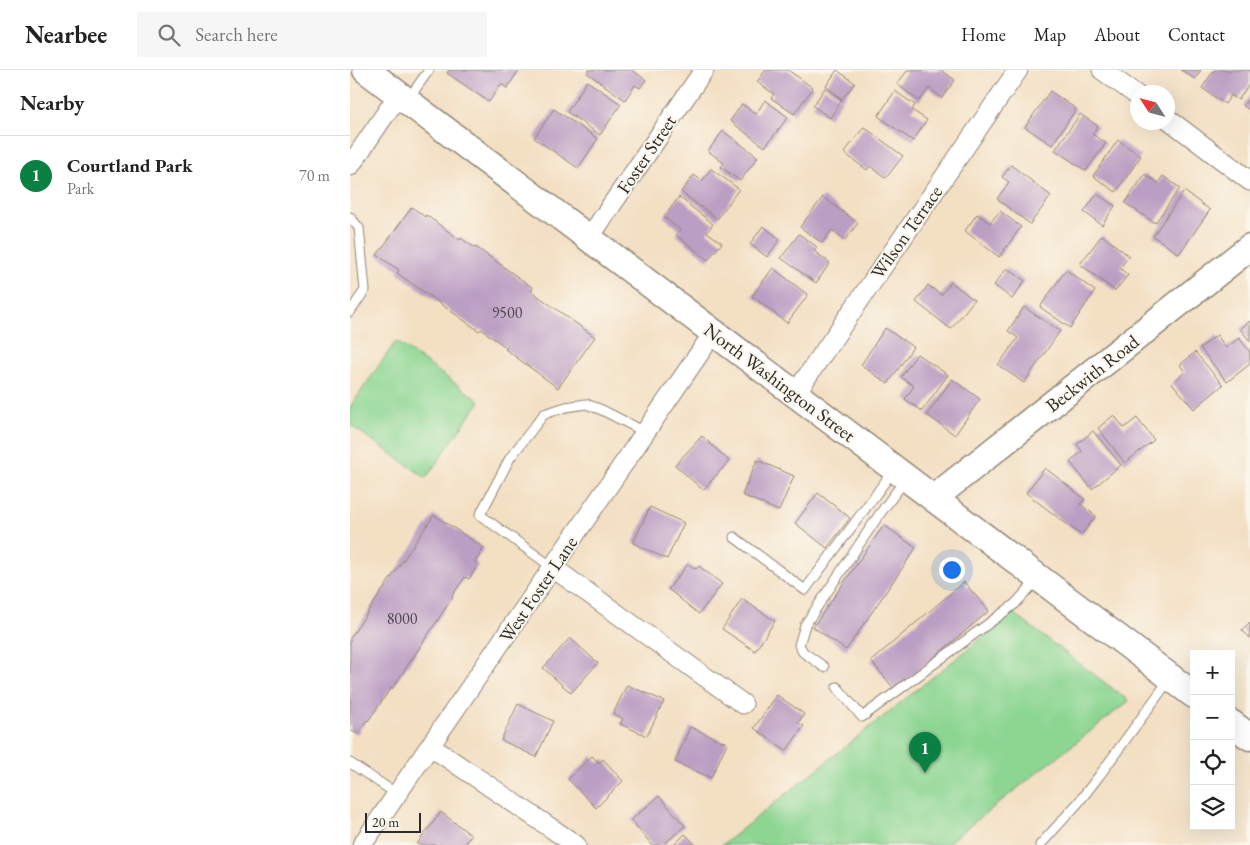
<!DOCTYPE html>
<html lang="en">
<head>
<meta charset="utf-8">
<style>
	body { margin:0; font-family:"EB Garamond",serif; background:#f6f6f6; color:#222 }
	.controls { position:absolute; right:15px; bottom:15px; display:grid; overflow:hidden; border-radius:0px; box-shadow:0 5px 20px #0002 }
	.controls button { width:45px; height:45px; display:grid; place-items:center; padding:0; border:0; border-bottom:1px solid #e0e0e0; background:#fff; color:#222; font:25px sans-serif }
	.compass { position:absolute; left:780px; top:15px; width:45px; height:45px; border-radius:50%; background:#fff; box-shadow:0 5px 20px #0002; rotate:306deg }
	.scale { position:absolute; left:15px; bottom:12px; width:56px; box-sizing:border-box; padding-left:5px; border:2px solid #2b2b2b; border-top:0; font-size:14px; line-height:18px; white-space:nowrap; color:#2b2b2b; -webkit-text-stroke:4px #fbf7ec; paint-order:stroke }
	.you { position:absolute; left:601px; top:499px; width:18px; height:18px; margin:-12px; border:4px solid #fff; border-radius:50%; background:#1a73e8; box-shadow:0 0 0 8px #1a73e833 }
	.badge { display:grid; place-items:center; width:32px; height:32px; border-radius:50%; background:#0b8043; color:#fff; font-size:16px; font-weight:700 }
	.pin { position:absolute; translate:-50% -41px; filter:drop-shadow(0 1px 2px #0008) }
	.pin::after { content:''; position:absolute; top:26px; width:18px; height:15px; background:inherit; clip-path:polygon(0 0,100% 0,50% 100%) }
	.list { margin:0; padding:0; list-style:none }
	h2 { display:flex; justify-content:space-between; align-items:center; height:65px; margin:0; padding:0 20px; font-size:21px }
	h2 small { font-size:16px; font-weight:400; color:#767676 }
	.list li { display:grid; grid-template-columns:32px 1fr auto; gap:15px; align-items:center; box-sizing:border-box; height:80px; padding:0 20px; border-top:1px solid #e0e0e0 }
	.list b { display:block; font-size:19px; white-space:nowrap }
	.list p { margin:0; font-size:16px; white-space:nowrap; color:#767676 }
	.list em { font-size:16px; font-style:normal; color:#767676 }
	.icon { flex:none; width:28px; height:28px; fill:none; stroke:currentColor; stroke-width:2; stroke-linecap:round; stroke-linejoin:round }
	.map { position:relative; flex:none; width:900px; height:775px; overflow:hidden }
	header { display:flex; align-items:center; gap:30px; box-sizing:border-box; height:70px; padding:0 25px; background:#fff; border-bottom:1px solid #e0e0e0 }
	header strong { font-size:24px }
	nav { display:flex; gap:28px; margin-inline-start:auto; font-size:18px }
	.search { width:350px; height:45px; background:#f6f6f6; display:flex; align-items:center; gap:12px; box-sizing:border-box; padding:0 18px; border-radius:0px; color:#767676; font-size:19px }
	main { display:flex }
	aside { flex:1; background:#fff }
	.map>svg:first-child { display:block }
</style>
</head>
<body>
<header>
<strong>Nearbee</strong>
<div class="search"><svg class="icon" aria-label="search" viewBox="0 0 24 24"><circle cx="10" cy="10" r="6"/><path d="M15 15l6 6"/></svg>Search here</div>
<nav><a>Home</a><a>Map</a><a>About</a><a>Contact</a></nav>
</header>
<main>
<aside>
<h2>Nearby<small></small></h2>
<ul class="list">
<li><span class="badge">1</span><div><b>Courtland Park</b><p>Park</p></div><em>70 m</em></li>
</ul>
</aside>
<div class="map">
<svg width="900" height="775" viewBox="0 0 900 775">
	<rect width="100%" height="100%" fill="#fbf7ec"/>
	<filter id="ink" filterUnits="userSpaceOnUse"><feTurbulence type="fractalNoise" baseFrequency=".02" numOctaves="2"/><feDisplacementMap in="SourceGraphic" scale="10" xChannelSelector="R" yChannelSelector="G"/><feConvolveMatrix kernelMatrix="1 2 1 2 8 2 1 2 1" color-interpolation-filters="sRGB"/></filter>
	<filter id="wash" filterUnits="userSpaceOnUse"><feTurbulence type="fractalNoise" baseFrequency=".0096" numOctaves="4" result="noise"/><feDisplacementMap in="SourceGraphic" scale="20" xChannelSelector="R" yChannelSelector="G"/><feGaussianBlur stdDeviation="1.12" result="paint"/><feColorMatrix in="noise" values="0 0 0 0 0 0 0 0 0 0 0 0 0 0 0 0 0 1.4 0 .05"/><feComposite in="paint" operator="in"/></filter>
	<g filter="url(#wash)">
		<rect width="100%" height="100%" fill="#f3dfc2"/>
		<path fill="#8cd692" stroke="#5c805e" d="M46 271 130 331 76 408 0 355V337Z
			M663 543 779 631 595 775H372Z"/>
		<g id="blocks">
			<path fill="#bb9ec3" d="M99 0H169L157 18 151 14 139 32 97 3Z
				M239 0H282L296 10 290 18 285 15 275 30 237 3Z
				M416 0H438L463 18 444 44 421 28 424 24 407 12Z
				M487 0 505 13 492 29 476 16Z
				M558 0H591L605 10 592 28 579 18 569 31 547 14Z
				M831 0H851L845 9Z
				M864 0H900V13L888 30 881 25 875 34 852 18Z
				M237 11 271 34 250 65 217 42Z
				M475 18 492 30 480 48 463 36Z
				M545 21 565 35 562 40 577 50 563 71 528 46Z
				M700 21 726 39 702 75 675 57Z
				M900 26V40L893 36Z
				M415 30 438 47 415 77 380 51 392 34 406 44Z
				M204 39 248 69 228 98 184 68Z
				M730 44 748 56 742 64 756 73 736 101 705 80Z
				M514 57 553 86 536 108 520 96 517 100 494 83Z
				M373 61 408 87 390 111 371 97 374 93 358 81Z
				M768 70 791 86 766 122 743 106Z
				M661 95 701 126 680 154 647 129 659 112 652 107Z
				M361 99 389 119 367 149 331 122 344 105 352 111Z
				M795 104 808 113 813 106 830 118 805 153 775 133Z
				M834 121 860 140 829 184 803 166Z
				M747 124 765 136 752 155 734 142Z
				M329 127 363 154 357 162 372 173 358 190 326 165 330 160 314 147Z
				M473 127 508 153 495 170 482 160 472 173 450 157Z
				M62 137 75 147 76 145 110 170 111 168 125 178 126 177 183 218 181 221 245 267 208 318 155 279 157 278 131 259 129 261 47 203 49 200 27 185Z
				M650 141 671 157 649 187 615 161 627 144 640 153Z
				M413 156 430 169 417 187 400 174Z
				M449 164 467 177 464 181 480 193 466 213 431 188Z
				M752 165 779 186 770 198 778 205 765 221 730 194Z
				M423 198 458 225 437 253 402 226Z
				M657 198 675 211 662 229 644 215Z
				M716 200 745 221 720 258 690 237Z
				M601 212 624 230 601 259 566 232 578 215 591 225Z
				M674 237 710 261 674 313 648 295 668 268 658 261Z
				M900 251V271L890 259Z
				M535 258 563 277 538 314 511 295Z
				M867 265 876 278 889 268 900 282V294L877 312 850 278Z
				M845 282 873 315 844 339 822 313 835 302 830 295Z
				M567 284 598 305 572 341 555 329 564 316 551 307Z
				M602 309 630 329 605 365 577 345Z
				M764 345 774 358 787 348 804 370 775 393 748 358Z
				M743 361 771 395 742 419 720 392 732 381 727 374Z
				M352 366 379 391 353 420 325 395Z
				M407 390 444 406 429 441 392 425Z
				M695 398 735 429 730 434 746 446 731 465 676 423Z
				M468 423 500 448 477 478 445 453Z
				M300 437 334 453 317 489 283 473Z
				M84 445 134 478 125 492 128 495 119 509 115 507 102 526 103 527 42 619 41 618 18 651 17 650 7 664 0 660V568Z
				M534 455 566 478 496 580 463 557Z
				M338 494 346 499 349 496 372 514 349 544 318 519Z
				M614 512 639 541 545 620 521 591Z
				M392 529 425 551 405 581 372 559Z
				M900 552V568L892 560Z
				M220 568 248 593 221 623 193 598Z
				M277 615 314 631 297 666 270 654 273 649 263 644Z
				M427 625 454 644 448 653 454 656 436 681 404 658Z
				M168 634 203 651 186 687 151 670Z
				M340 657 377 673 361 708 325 692Z
				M242 686 249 693 253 689 273 711 246 738 218 709Z
				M309 726 335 756 313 775H302L281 750Z
				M91 742 121 765 114 775H69L67 774Z
				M335 764 346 775H324Z"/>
		</g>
	</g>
	<g filter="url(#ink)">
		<use href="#blocks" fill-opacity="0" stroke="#8f8576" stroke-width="1"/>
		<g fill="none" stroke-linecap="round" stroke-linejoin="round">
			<g stroke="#8f8576" stroke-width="11">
				<path id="lane" d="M59 28 79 0
					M0 147 9 158 15 220 0 242
					M384 467 455 520 543 401
					M202 497 130 445 160 388 194 344 216 337 236 334 252 340 295 362
					M474 597 453 582 449 575 455 555 529 445 555 410
					M487 617 512 647 665 534 687 510
					M0 693 47 724
					M690 775 728 733 749 706 819 610"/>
			</g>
			<g stroke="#8f8576" stroke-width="21">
				<path id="street" d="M752 0 788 26
					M818 49 900 111
					M0 96 49 24
					M239 168 354 0
					M445 324 668 0
					M202 497 393 634
					M80 676 226 775
					M12 775 364 262"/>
			</g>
			<g stroke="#8f8576" stroke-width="29">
				<path id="secondary" d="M16 0 844 625
					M584 428 900 177
					M881 653 900 667"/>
			</g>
			<use href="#lane" stroke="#fff" stroke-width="9"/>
			<use href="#street" stroke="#fff" stroke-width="19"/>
			<use href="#secondary" stroke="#fff" stroke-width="26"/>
		</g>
	</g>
	<g text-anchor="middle" stroke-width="4" stroke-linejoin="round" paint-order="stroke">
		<g font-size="16" fill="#4f4851">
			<text x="157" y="248">9500</text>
			<text x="52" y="554">8000</text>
		</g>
		<g font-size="19" fill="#2b2b2b" stroke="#fbf7ec">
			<text transform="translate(296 84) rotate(-56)" y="7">Foster Street</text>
			<text transform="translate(556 162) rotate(-55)" y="7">Wilson Terrace</text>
			<text transform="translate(742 303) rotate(-38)" y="7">Beckwith Road</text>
			<text transform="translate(430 312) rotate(37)" y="7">North Washington Street</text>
			<text transform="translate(188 519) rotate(-56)" y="7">West Foster Lane</text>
		</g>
	</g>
</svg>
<div class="controls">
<button>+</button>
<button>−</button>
<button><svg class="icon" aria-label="locate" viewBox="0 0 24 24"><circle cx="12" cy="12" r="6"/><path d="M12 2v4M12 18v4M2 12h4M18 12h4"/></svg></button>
<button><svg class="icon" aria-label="layers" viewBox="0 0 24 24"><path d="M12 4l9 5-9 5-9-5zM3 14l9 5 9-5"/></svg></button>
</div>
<svg class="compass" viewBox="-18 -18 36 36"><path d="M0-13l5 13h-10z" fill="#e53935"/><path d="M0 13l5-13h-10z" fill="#767676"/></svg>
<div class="scale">20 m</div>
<div class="you"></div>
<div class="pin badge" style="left:575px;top:703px">1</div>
</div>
</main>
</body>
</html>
